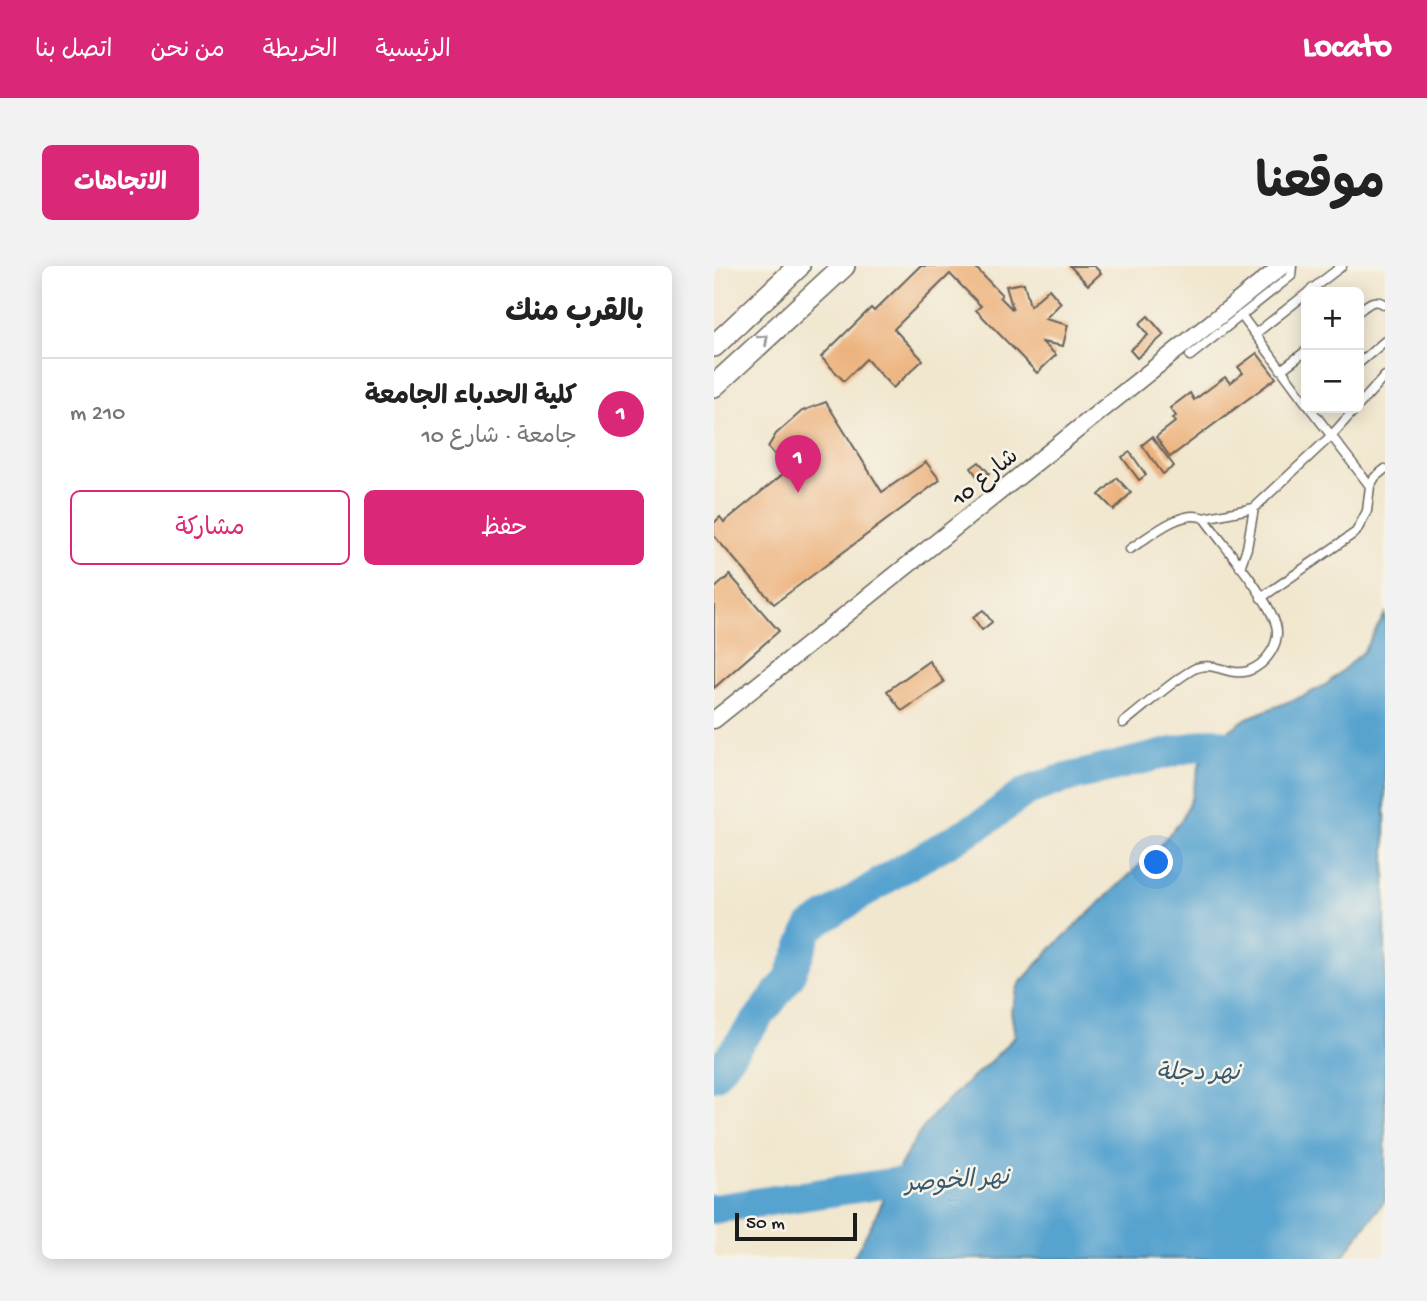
<!DOCTYPE html>
<html lang="ar">
<head>
<meta charset="utf-8">
<style>
	body { margin:0; font-family:"Gochi Hand","Playpen Sans Arabic",sans-serif; background:#f2f2f2; color:#222; direction:rtl }
	.controls { position:absolute; right:21px; top:21px; display:grid; overflow:hidden; border-radius:10px; box-shadow:0 4px 18px #0003 }
	.controls button { width:63px; height:63px; display:grid; place-items:center; padding:0; border:0; border-bottom:2px solid #e0e0e0; background:#fff; color:#222; font:35px sans-serif }
	.scale { position:absolute; left:21px; bottom:18px; width:122px; box-sizing:border-box; padding-left:7px; border:4px solid #1c1c1c; border-top:0; font-size:19px; line-height:24px; white-space:nowrap; color:#1c1c1c; -webkit-text-stroke:5px #f7f3e8; paint-order:stroke }
	.you { position:absolute; left:443px; top:597px; width:24px; height:24px; margin:-18px; border:5px solid #fff; border-radius:50%; background:#1a73e8; box-shadow:0 0 0 10px #1a73e833 }
	.badge { display:grid; place-items:center; width:46px; height:46px; border-radius:50%; background:#db2777; color:#fff; font-size:23px; font-weight:700 }
	.pin { position:absolute; translate:-50% -58px; filter:drop-shadow(0 2px 4px #0008) }
	.pin::after { content:''; position:absolute; top:37px; width:24px; height:21px; background:inherit; clip-path:polygon(0 0,100% 0,50% 100%) }
	.list { margin:0; padding:0; list-style:none }
	h2 { display:flex; justify-content:space-between; align-items:center; height:91px; margin:0; padding:0 28px; font-size:30px }
	h2 small { font-size:23px; font-weight:400; color:#767676 }
	.list li { display:grid; grid-template-columns:46px 1fr auto; gap:21px; align-items:center; box-sizing:border-box; height:112px; padding:0 28px; border-top:2px solid #e0e0e0 }
	.list b { display:block; font-size:26px; white-space:nowrap }
	.list p { margin:0; font-size:23px; white-space:nowrap; color:#767676 }
	.list em { font-size:23px; font-style:normal; color:#767676 }
	.actions { display:flex; gap:14px; padding:21px 28px }
	.actions a { flex:1; padding:16px 0; border:2px solid #db2777; border-radius:10px; text-align:center; font-size:24px; color:#db2777 }
	.actions .main { background:#db2777; color:#fff }
	.map { position:relative; flex:none; width:671px; height:993px; overflow:hidden; direction:ltr; border-radius:10px }
	header { display:flex; align-items:center; gap:42px; box-sizing:border-box; height:98px; padding:0 35px; background:#db2777; color:#fff }
	header strong { font-size:33px }
	nav { display:flex; gap:38px; margin-inline-start:auto; font-size:24px }
	.intro { display:flex; align-items:center; justify-content:space-between; box-sizing:border-box; height:168px; padding:0 42px }
	h1 { margin:0; font-size:49px }
	.button { padding:18px 32px; border-radius:10px; background:#db2777; color:#fff; font-size:24px; font-weight:700 }
	main { display:flex; gap:42px; padding:0 42px }
	aside { flex:1; background:#fff; border-radius:10px; box-shadow:0 4px 18px #0003 }
	.map>svg:first-child { display:block }
</style>
</head>
<body>
<header>
<strong>Locato</strong>
<nav><a>الرئيسية</a><a>الخريطة</a><a>من نحن</a><a>اتصل بنا</a></nav>
</header>
<div class="intro"><h1>موقعنا</h1><a class="button">الاتجاهات</a></div>
<main>
<div class="map">
<svg width="671" height="993" viewBox="0 0 671 993">
	<rect width="100%" height="100%" fill="#f7f3e8"/>
	<filter id="ink" filterUnits="userSpaceOnUse"><feTurbulence type="fractalNoise" baseFrequency=".0143" numOctaves="2"/><feDisplacementMap in="SourceGraphic" scale="14" xChannelSelector="R" yChannelSelector="G"/><feConvolveMatrix kernelMatrix="1 2 1 2 8 2 1 2 1" color-interpolation-filters="sRGB"/></filter>
	<filter id="wash" filterUnits="userSpaceOnUse"><feTurbulence type="fractalNoise" baseFrequency=".00686" numOctaves="4" result="noise"/><feDisplacementMap in="SourceGraphic" scale="28" xChannelSelector="R" yChannelSelector="G"/><feGaussianBlur stdDeviation="1.57" result="paint"/><feColorMatrix in="noise" values="0 0 0 0 0 0 0 0 0 0 0 0 0 0 0 0 0 1.4 0 .05"/><feComposite in="paint" operator="in"/></filter>
	<g filter="url(#wash)">
		<rect width="100%" height="100%" fill="#f1e7cf"/>
		<path fill="#56a3cf" stroke="#396076" stroke-width="2" d="M671 348V934L627 993H138C166 950 181 898 213 857 239 824 274 802 301 770L297 745 305 718 338 682 443 583 468 553 477 533 486 497 499 476 533 452 592 429 613 418 649 386Z"/>
		<g fill="none" stroke-linecap="round" stroke-linejoin="round">
			<path stroke="#56a3cf" stroke-width="30" d="M0 810 75 712 96 661 183 606 272 555 311 526 341 515 499 476 538 486
				M0 943 177 917 218 916"/>
		</g>
		<g id="blocks">
			<path fill="#edb37e" d="M206 0H260L288 29 286 31 299 44 292 20 310 17 316 40 335 23 347 37 331 53 354 59 349 80 328 76 342 89 323 107 262 44 267 40 236 8 180 63 209 94 179 122 152 93 130 115 107 91 157 42 160 45Z
				M356 0H380L387 7 374 19Z
				M434 50 450 69 423 92 416 84 434 69 425 58Z
				M543 87 562 112 456 191 442 171 461 156 458 152 462 150 456 142 476 127 480 134 511 111 516 117 529 107 524 101Z
				M112 136 168 226 212 196 226 214 60 338 0 270V257L6 251 10 256 74 204 54 181 62 168 88 145Z
				M438 171 460 200 449 208 428 179Z
				M416 186 432 209 425 214 408 191Z
				M265 196 275 207 266 214 257 202Z
				M403 212 417 227 400 244 385 229Z
				M16 309 65 365 0 422V323Z
				M269 344 278 356 268 364 259 351Z
				M215 395 230 416 188 445 173 425Z"/>
		</g>
	</g>
	<g filter="url(#ink)">
		<use href="#blocks" fill-opacity="0" stroke="#67635b" stroke-width="2"/>
		<g fill="none" stroke-linecap="round" stroke-linejoin="round">
			<g stroke="#67635b" stroke-width="11">
				<path id="service" d="M594 26 628 0
					M645 45C654 38 661 31 671 39
					M527 49 592 137
					M541 68 592 28
					M476 90 577 10 578 0
					M645 97 671 75
					M567 104 592 85
					M645 139 671 110
					M596 142 656 220
					M490 252 540 242 617 170 642 142
					M526 301 533 282 540 242
					M547 332 642 266 653 245 656 220 661 211 671 203
					M409 457C428 443 462 411 482 402 500 395 517 411 534 405 552 399 567 377 562 359 553 329 509 279 490 252 468 242 435 271 416 283"/>
			</g>
			<g stroke="#67635b" stroke-width="19">
				<path id="minor" d="M0 454 568 0"/>
			</g>
			<g stroke="#67635b" stroke-width="24">
				<path id="tertiary" d="M0 80 85 0
					M0 120 130 0"/>
			</g>
			<use href="#service" stroke="#fff" stroke-width="8"/>
			<use href="#minor" stroke="#fff" stroke-width="16"/>
			<use href="#tertiary" stroke="#fff" stroke-width="21"/>
		</g>
		<defs><path id="oneway-chevron" d="M-2-3.5L2.5 0L-2 3.5" fill="none" stroke-width="1.6" stroke-linecap="round" stroke-linejoin="round" transform="scale(1.75)"/></defs>
		<use stroke="#999" href="#oneway-chevron" transform="translate(50 73) rotate(-43)"/>
	</g>
	<g text-anchor="middle" stroke-width="5" stroke-linejoin="round" paint-order="stroke">
		<g font-size="23" fill="#1c1c1c" stroke="#f7f3e8">
			<text transform="translate(270 210) rotate(-39)" y="8">شارع 10</text>
		</g>
		<g font-size="24" font-style="italic" fill="#36596d" stroke="#f7f3e8">
			<text x="484" y="813">نهر دجلة</text>
			<text transform="translate(243 913) rotate(-4)" y="8">نهر الخوصر</text>
		</g>
	</g>
</svg>
<div class="controls">
<button>+</button>
<button>−</button>
</div>
<div class="scale">50 m</div>
<div class="you"></div>
<div class="pin badge" style="left:84px;top:227px">1</div>
</div>
<aside>
<h2>بالقرب منك<small></small></h2>
<ul class="list">
<li><span class="badge">1</span><div><b>كلية الحدباء الجامعة</b><p>جامعة · شارع 10</p></div><em>210 m</em></li>
</ul>
<div class="actions"><a class="main">حفظ</a><a>مشاركة</a></div>
</aside>
</main>
</body>
</html>
